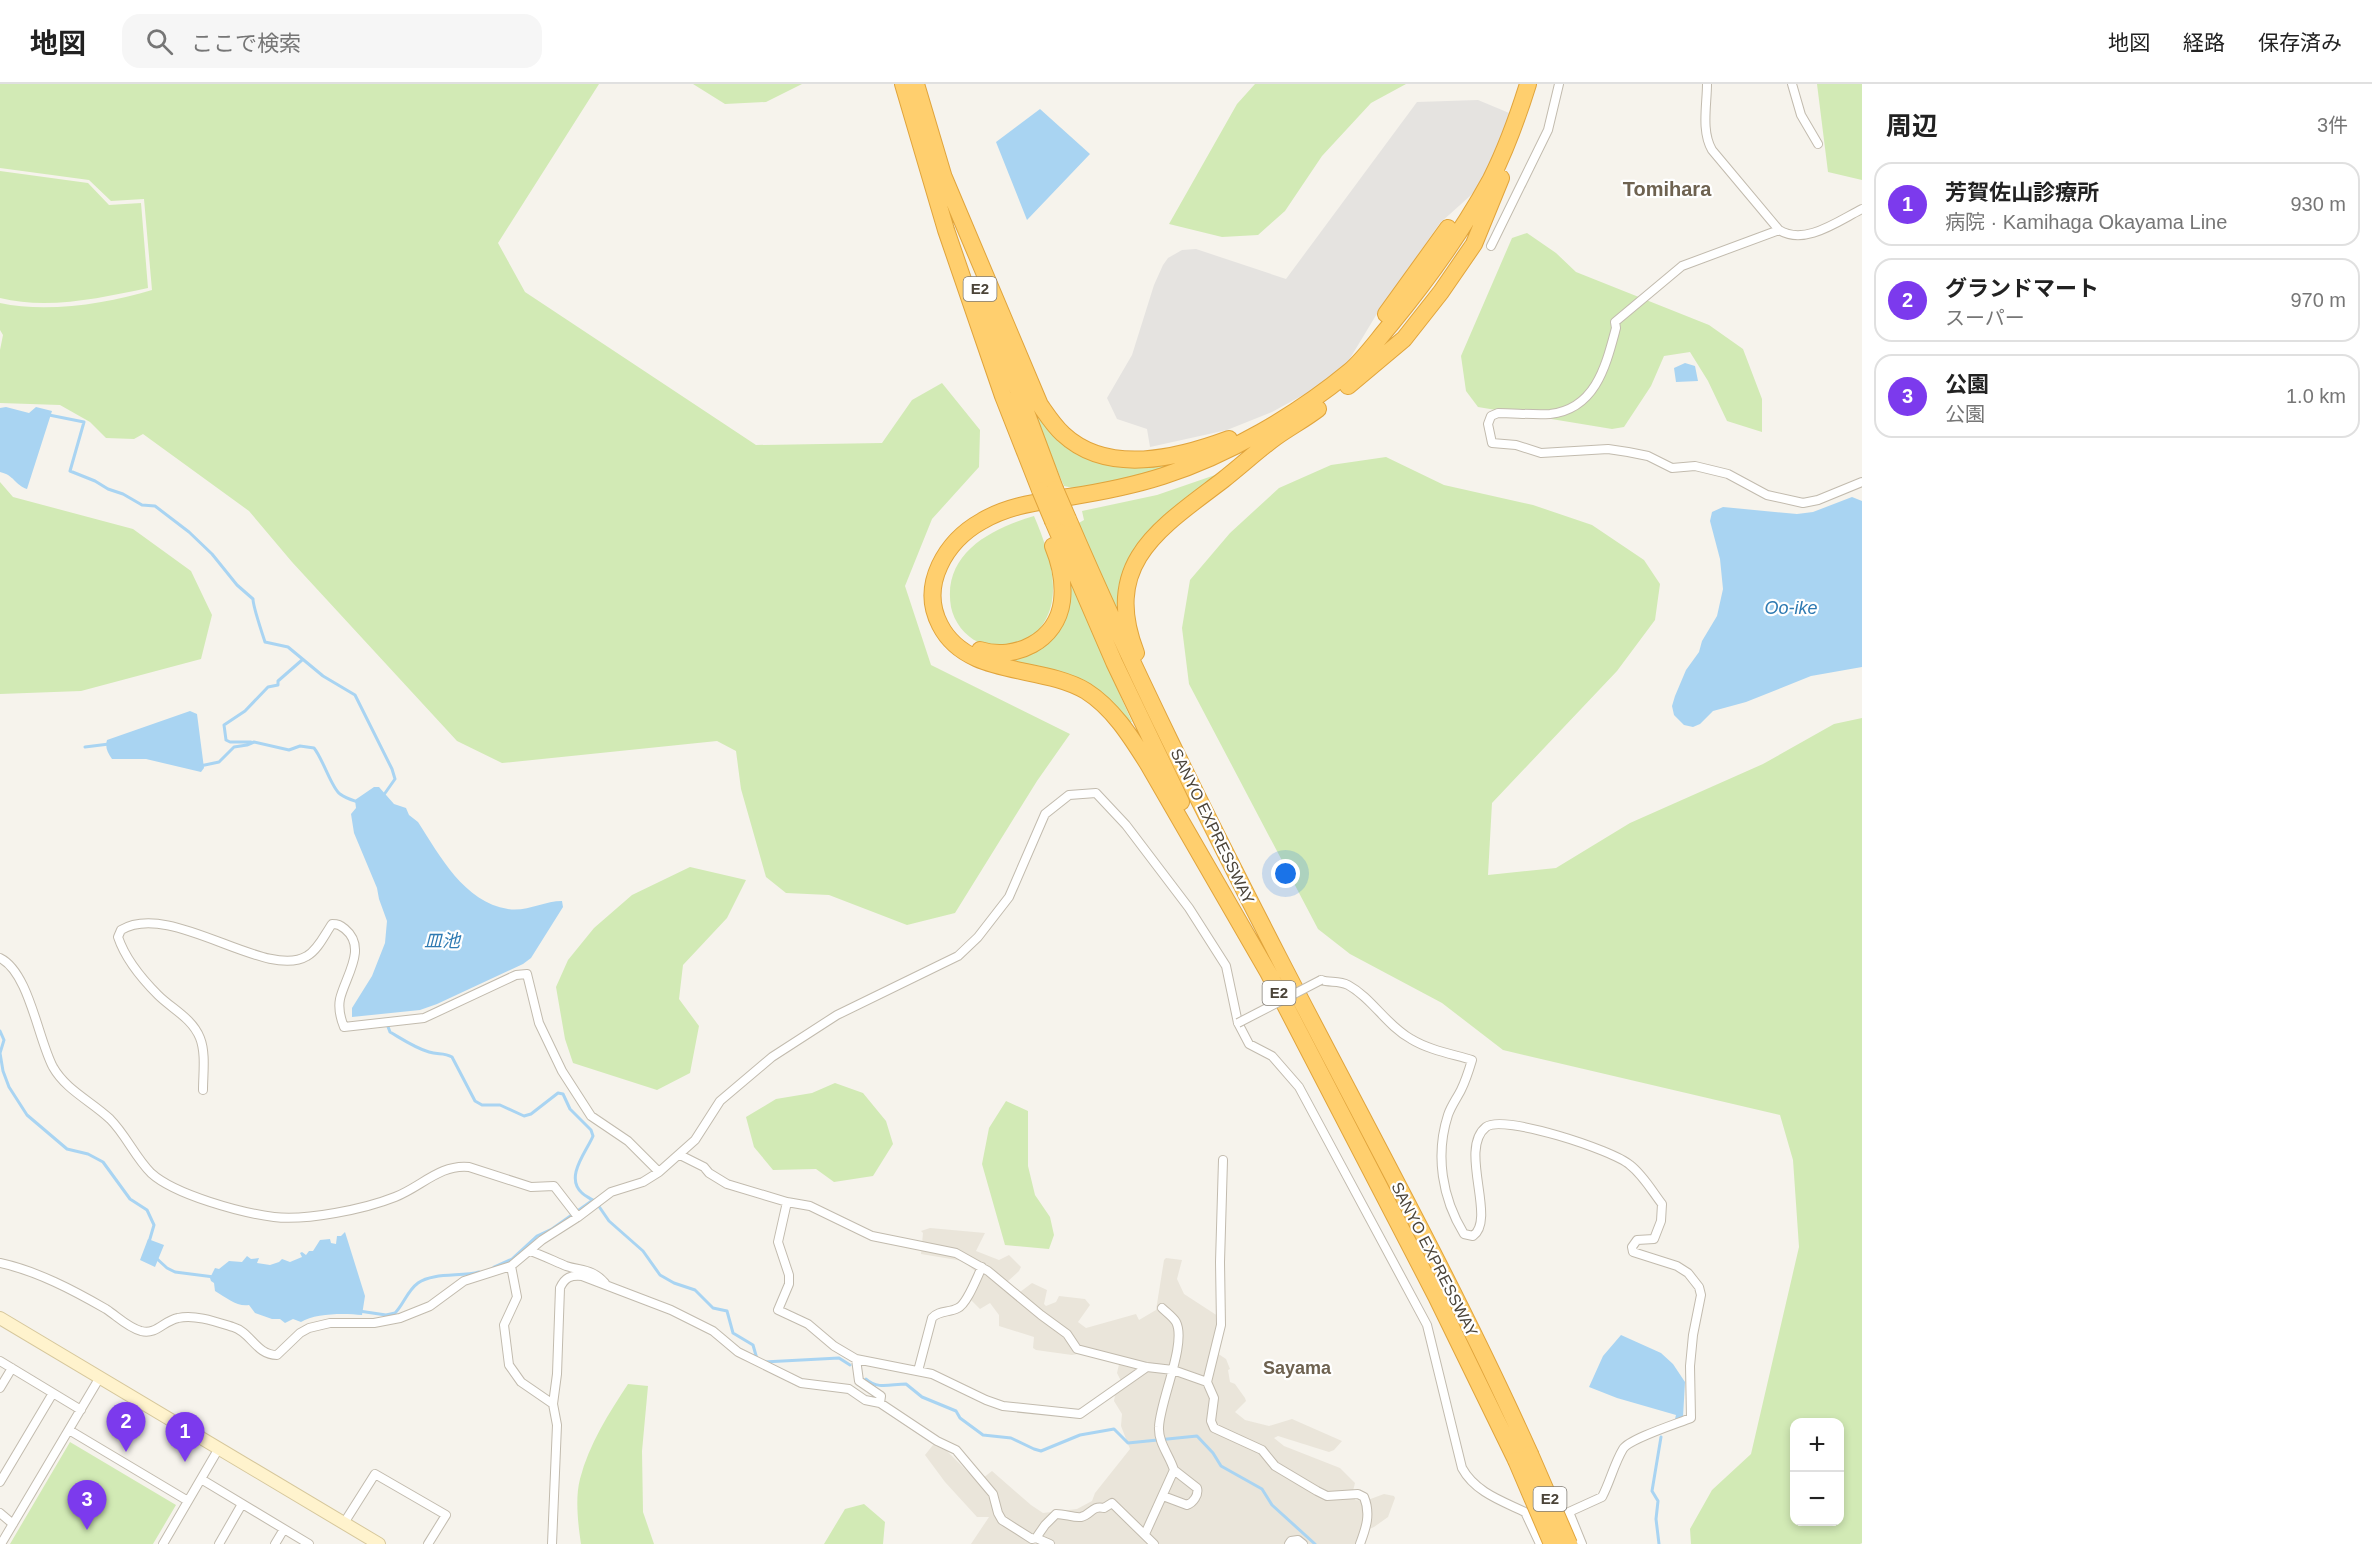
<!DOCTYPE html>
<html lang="ja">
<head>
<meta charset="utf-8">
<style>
	body { margin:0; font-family:Arial,"Noto Sans JP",sans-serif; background:#f6f6f6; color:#222 }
	.controls { position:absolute; right:18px; bottom:18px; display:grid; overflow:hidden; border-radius:12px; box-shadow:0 3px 9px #0003 }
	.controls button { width:54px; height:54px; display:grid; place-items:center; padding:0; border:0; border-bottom:2px solid #e0e0e0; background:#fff; color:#222; font:30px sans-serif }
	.you { position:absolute; left:1286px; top:790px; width:21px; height:21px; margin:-15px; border:4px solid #fff; border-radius:50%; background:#1a73e8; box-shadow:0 0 0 9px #1a73e833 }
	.badge { display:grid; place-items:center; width:39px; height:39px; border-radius:50%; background:#7c3aed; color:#fff; font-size:20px; font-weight:700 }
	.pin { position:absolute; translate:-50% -50px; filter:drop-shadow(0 2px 3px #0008) }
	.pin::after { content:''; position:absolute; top:32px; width:21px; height:18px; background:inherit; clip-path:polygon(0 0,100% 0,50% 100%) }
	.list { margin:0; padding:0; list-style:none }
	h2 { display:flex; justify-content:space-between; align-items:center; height:78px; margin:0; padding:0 24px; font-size:26px }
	h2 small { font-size:20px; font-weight:400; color:#767676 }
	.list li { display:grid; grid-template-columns:39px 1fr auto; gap:18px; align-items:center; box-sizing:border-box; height:84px; margin:0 12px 12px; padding:0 12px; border:2px solid #e0e0e0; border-radius:18px }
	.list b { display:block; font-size:22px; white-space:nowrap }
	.list p { margin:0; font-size:20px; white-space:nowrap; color:#767676 }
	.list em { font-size:20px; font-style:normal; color:#767676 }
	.icon { flex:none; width:33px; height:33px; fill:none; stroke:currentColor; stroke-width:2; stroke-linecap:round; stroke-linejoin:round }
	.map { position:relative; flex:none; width:1862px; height:1460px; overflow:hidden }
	header { display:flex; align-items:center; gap:36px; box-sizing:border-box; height:84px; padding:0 30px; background:#fff; border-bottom:2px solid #e0e0e0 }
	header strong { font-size:28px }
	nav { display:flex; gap:33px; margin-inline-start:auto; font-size:21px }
	.search { width:420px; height:54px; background:#f6f6f6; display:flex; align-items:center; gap:15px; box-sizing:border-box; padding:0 21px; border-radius:18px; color:#767676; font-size:22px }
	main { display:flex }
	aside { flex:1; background:#fff }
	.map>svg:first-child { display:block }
</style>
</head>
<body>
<header>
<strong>地図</strong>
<div class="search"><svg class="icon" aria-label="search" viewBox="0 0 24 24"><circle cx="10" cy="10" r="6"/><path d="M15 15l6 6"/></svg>ここで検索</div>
<nav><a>地図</a><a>経路</a><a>保存済み</a></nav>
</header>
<main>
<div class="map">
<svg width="1862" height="1460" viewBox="0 0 1862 1460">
	<rect width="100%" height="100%" fill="#f6f3ec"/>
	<path fill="#eae5da" d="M930 1144 985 1149 976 1167 999 1176 1009 1171 1021 1183 1019 1187 1007 1198 1016 1211 1032 1199 1047 1206 1044 1220 1046 1222 1056 1218 1059 1212 1085 1215 1090 1221 1078 1238 1086 1244 1136 1230 1139 1236 1156 1226 1164 1176 1166 1174 1182 1176 1177 1195 1184 1210 1221 1234 1217 1269 1226 1275 1230 1285 1228 1286 1230 1298 1235 1300 1245 1314 1246 1317 1235 1328 1245 1336 1269 1342 1292 1335 1342 1357 1334 1366 1329 1368 1278 1352 1274 1354 1284 1362 1340 1384 1355 1399 1353 1407 1355 1416 1365 1417 1384 1410 1394 1412 1395 1414 1388 1433 1374 1443 1360 1449 1357 1460H971L989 1433H977L945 1398 925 1371 933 1361 946 1366 978 1398 992 1387 1031 1421 1043 1429 1077 1425 1092 1417 1095 1409 1130 1365 1121 1342 1122 1330 1114 1317 1115 1311 1123 1301 1117 1289 1120 1276 1089 1268 1072 1271 1036 1266 1033 1264 1034 1253 999 1242V1231L990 1219 980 1225 968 1213 977 1189 975 1187 963 1177 921 1170 923 1149 921 1147Z"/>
	<path fill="#d2eab5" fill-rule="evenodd" d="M0 0H599L498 159 525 208 756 361 882 359 912 316 942 299 980 346 979 383 932 435 905 502 931 581 1070 650 1037 697 955 829 907 841 829 811 786 809 766 793 741 705 736 667 717 657 502 679 457 657 292 478 249 427 143 350 134 355 106 354 90 338 60 321 0 319V266L3 251 0 246V219C46 229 107 220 152 206L144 115 111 117 89 96 0 84Z
		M693 0H802L766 18 725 20Z
		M1255 0H1406L1371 19 1322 72 1285 127 1258 151 1222 153 1169 140 1237 20Z
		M1817 0H1862V96L1828 88Z
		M0 87 88 99 109 121 141 119 148 204C100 214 48 226 0 214Z
		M1527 149 1556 169 1576 188 1709 241 1743 265 1762 315V348L1727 337 1708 297 1690 268 1664 272 1651 302 1624 343 1612 345 1478 323 1466 307 1461 272 1512 154Z
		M1041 329 1077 367 1190 372C1161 385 1095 411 1064 402L1034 332Z
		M1386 373 1444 401 1533 421 1592 441 1644 476 1660 500 1655 536 1617 587 1492 719 1488 791 1556 784 1630 739 1763 680 1834 640 1862 634V1459L1860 1460H1691L1690 1445 1712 1406 1751 1370 1799 1163 1793 1076 1780 1031 1503 966 1442 919 1350 870 1318 845 1189 600 1182 544 1190 496 1230 449 1279 404 1331 381ZM1840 1338V1438H1794V1338Z
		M1218 390 1159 438 1122 536 1077 440 1084 436 1082 427 1157 411Z
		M0 398 13 413 133 445 191 487 212 531 201 575 81 607 0 610Z
		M1034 432C1051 472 1070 527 1026 557 1013 566 993 565 978 558 965 552 954 538 951 523 942 470 990 445 1034 432Z
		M1071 500 1132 638 1127 639 1113 623 1007 580V574L1038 565 1068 501Z
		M690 783 746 796 727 834 683 881 679 915 699 942 690 989 657 1006 573 979 565 955 556 903 568 876 594 844 632 811Z
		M835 999 863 1009 886 1037 893 1060 873 1092 834 1098 816 1085 773 1086 754 1063 746 1033 776 1015 812 1009Z
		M1006 1017 1028 1027V1082L1035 1111 1050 1133 1054 1151 1049 1165 1005 1161 982 1080 989 1044Z
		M628 1300 648 1302 642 1367 643 1428 654 1460H581C578 1440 575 1414 580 1395 589 1360 609 1329 628 1300Z
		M70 1358 176 1421 153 1460H10Z
		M864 1420 885 1438 883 1460H824L845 1425Z"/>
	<path fill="#e5e3e0" d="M1478 16 1514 31 1480 103 1440 139 1378 228 1346 281 1327 298 1272 328 1227 346 1150 363 1147 345 1117 335 1107 314 1132 271 1154 201 1163 181 1168 174 1182 166 1196 165 1286 195 1417 18Z"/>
	<path fill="#a9d4f2" d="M1040 25 1090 70 1027 136 996 58Z
		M1685 279 1695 282 1698 297 1676 298 1674 284Z
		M6 323 29 329 36 323 52 327 27 405C15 401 14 391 0 388V324Z
		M1852 413 1862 417V583L1811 592 1746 618 1713 627 1700 640 1693 643 1684 641 1674 631 1672 622 1675 612 1686 586 1699 568 1702 557 1717 532 1723 505 1720 475 1710 437 1712 428 1723 423 1797 430 1813 428Z
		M190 627 197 630 204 684 201 688 146 675H112C107 668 105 663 107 656Z
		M374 703H379L394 720 406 724 409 731 418 738C440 772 464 818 508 825 527 828 544 817 562 817L563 823 531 874 523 880 437 920 420 926 352 933V924L372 892 385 859 387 837 379 815 377 804 354 749 351 730 356 724 355 716Z
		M345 1148 365 1212 362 1231C345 1229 315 1229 301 1238L293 1235 285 1239 280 1235H272L255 1229 249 1221C237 1223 227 1214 215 1207L214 1199 211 1197 210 1194 215 1184 219 1185 229 1177 242 1178 247 1172 251 1175 259 1174 257 1179 270 1181 279 1178 282 1175 290 1178 302 1173 300 1169 302 1168 306 1171 309 1167H313L320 1156 330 1155 331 1159 336 1160 337 1152H341Z
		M148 1155 164 1161 155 1183 140 1176Z
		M1621 1251 1661 1269 1673 1280 1685 1298 1683 1333 1679 1336 1675 1335 1676 1331 1617 1314 1589 1303 1603 1272Z"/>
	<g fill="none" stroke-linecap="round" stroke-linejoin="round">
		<path stroke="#a9d4f2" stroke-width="3" d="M49 331 84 338 70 387 95 397 108 405 123 410 142 421 155 422 189 448 212 470 237 501 253 515C253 522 262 549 265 558L288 563 323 592 355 611 392 685 395 695 383 712
			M251 658H230L226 656 224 641 245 627 268 603 278 601V597L302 576
			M85 663 109 660
			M200 682 219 678 234 663 247 661 254 658 289 666 300 662 314 664C323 675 332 705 340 710 345 714 352 716 358 718
			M387 940 390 948C402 955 415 964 429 968 438 971 444 968 452 973L475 1017 482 1021H500L524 1032 531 1030 558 1009 563 1010 570 1025 591 1046 593 1052C587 1067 564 1093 582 1109 585 1112 590 1114 594 1117
			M0 947 4 956 0 969 3 987 9 1003 27 1031 67 1065 88 1070 103 1078 130 1115 147 1126 154 1141 149 1158
			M598 1121 609 1137 643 1167 660 1191 674 1199 695 1206 713 1224 727 1227 733 1249 753 1261 757 1275
			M155 1173 167 1184 175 1188 214 1193
			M494 1183 512 1175 537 1152 552 1145 593 1116
			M359 1227 386 1231 395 1229C404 1220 407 1207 418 1199 433 1188 462 1193 479 1188
			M764 1278 839 1274 850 1281
			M866 1295C878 1306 891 1300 906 1300L922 1313 956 1327 960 1334 983 1351 1011 1354 1034 1365 1041 1367 1080 1351 1114 1345 1128 1359 1197 1352 1213 1369 1221 1382 1262 1405 1272 1421 1315 1460
			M1659 1460 1656 1435 1658 1417 1652 1407 1661 1353"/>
		<g stroke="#c2bbae" stroke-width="10">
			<path id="minor" d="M1707 0C1707 21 1701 47 1712 66L1779 146C1805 162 1838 137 1862 125
				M1792 0 1801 31 1818 60
				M1779 146 1682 182 1615 238 1616 244C1606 281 1596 325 1550 330 1533 331 1515 329 1498 329L1491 332 1488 340 1492 359 1516 361 1541 369 1608 365 1628 368 1648 372 1672 384 1695 382 1728 390 1767 411 1803 419 1818 416 1862 398
				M1491 162 1548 46 1559 0
				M0 874C29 888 38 955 53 983 66 1006 91 1017 110 1035 126 1051 135 1073 151 1089 175 1111 242 1129 274 1133 306 1137 365 1125 395 1113 421 1103 440 1080 469 1083L531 1103 554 1102 578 1133
				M1321 896C1330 899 1339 896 1348 901 1372 914 1386 941 1411 955 1429 966 1452 970 1472 976 1469 986 1466 996 1461 1006 1457 1014 1451 1022 1448 1031 1435 1071 1442 1114 1464 1150L1473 1152C1497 1135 1458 1065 1486 1043 1503 1030 1613 1066 1630 1081 1643 1091 1652 1107 1662 1120L1661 1137 1654 1155 1637 1156 1632 1163 1633 1168 1677 1182 1688 1189 1699 1203 1701 1211 1693 1251 1690 1282 1691 1334C1676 1340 1629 1355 1623 1365 1614 1380 1610 1398 1602 1413L1569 1428 1560 1441
				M203 1006C203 990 206 969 200 954 192 934 172 925 158 911 142 895 125 874 118 853L121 846C171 816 266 897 307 872 318 866 325 850 332 840 338 840 340 841 345 845 368 864 345 893 340 915 338 925 340 933 344 943L424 934 516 891 527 890 539 939 562 987 591 1032 628 1057 659 1088
				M680 1071 704 1083 709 1089 727 1100 787 1118 810 1122 872 1152 956 1169 988 1187 1041 1231 1067 1250 1077 1265 1147 1283 1173 1286 1207 1298
				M1223 1076 1220 1178 1221 1241 1207 1298 1214 1314 1211 1337 1214 1344 1262 1366 1275 1382 1317 1407 1327 1412 1358 1410 1364 1413C1371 1430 1366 1444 1360 1460
				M787 1118 778 1158 789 1191V1200L778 1226 808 1240 834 1262 856 1275
				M530 1167C542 1171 554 1177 566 1182 582 1187 593 1185 605 1199
				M0 1179C37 1187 73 1206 106 1225 117 1232 127 1243 141 1247 157 1251 163 1237 178 1234 195 1230 217 1238 233 1243 251 1248 256 1271 277 1271L300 1249 309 1244 330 1239H374L400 1234 430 1222 464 1197 511 1182 542 1156 578 1133 611 1108 643 1098 659 1088 695 1056 720 1017 772 973 837 931 958 872 978 853 1009 813 1045 730 1069 711 1096 709 1126 741 1189 824 1226 882 1238 939 1249 960 1272 972 1299 1003 1427 1241 1462 1384C1475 1408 1502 1417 1525 1428L1540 1460
				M511 1182 517 1213 504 1241 509 1281 521 1298 553 1320 557 1341 552 1460
				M0 1277 81 1326
				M918 1287 932 1234C939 1226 949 1229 958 1224 967 1220 977 1193 982 1183
				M0 1304 12 1284
				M880 1319 881 1312 859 1297 856 1275 932 1290 986 1316 1003 1322 1080 1330 1147 1283
				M553 1320 557 1290 560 1204C565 1193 571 1191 582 1192L671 1226 713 1247 738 1268 801 1299 849 1305 865 1316 880 1319 937 1357 956 1366 993 1410 998 1429 1002 1436 1032 1455 1036 1454 1050 1460
				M69 1346 188 1417
				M201 1395 309 1460
				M0 1398 53 1309
				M1163 1412 1187 1421C1193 1419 1199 1411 1197 1404L1174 1386
				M1569 1428 1582 1460
				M0 1429 13 1440
				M344 1439 375 1390 446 1431 428 1460
				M1145 1450 1174 1386C1170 1372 1158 1359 1159 1343 1160 1317 1187 1259 1176 1238 1173 1233 1166 1228 1162 1224
				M1036 1454 1045 1441 1056 1430C1065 1430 1074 1434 1081 1433 1091 1431 1092 1421 1104 1424L1112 1419 1154 1460
				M1 1460 100 1293
				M163 1460 219 1364
				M219 1460 242 1420
				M275 1460 284 1445
				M1289 1460 1291 1457 1298 1456 1303 1460"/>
		</g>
		<g stroke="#d6c79b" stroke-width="14">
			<path id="secondary" d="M0 1234 379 1460"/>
		</g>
		<g stroke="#e0a43c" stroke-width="18">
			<path id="motorway" d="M903 0 946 146 1003 312 1040 406
				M916 0 944 94
				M940 84 1040 321C1047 331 1054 342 1063 350 1108 392 1178 374 1229 355
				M983 213 1055 405
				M1386 230 1448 144
				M1348 302 1404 255 1441 208 1474 160 1501 94
				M1068 435C1132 584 1205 730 1279 874 1364 1039 1454 1201 1530 1370
				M1053 437 1114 578 1181 718
				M980 566C1015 577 1057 557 1062 517 1064 499 1060 479 1053 462
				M1136 569C1101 479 1160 444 1223 396 1241 382 1258 366 1276 353 1290 343 1305 335 1318 325
				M1268 888 1436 1212 1516 1376
				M1272 895 1148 680C1131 653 1113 624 1086 607 1041 580 967 594 940 541 919 501 946 457 982 437 1009 421 1039 418 1069 413 1101 408 1132 402 1163 392 1228 371 1297 331 1350 287 1365 274 1378 255 1391 240 1428 195 1463 146 1491 95 1506 65 1518 32 1528 0"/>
		</g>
		<use href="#minor" stroke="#fff" stroke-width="8"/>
		<use href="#secondary" stroke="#fff3cd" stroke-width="12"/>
		<use href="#motorway" stroke="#ffcf6e" stroke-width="16"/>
		<g stroke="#c2bbae" stroke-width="10" stroke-linecap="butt">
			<path id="minor-bridge" d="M1238 939 1321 896"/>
		</g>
		<g stroke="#e0a43c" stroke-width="18" stroke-linecap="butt">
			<path id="motorway-bridge" d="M1055 405 1068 435
				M1040 406 1053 437
				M1530 1370 1569 1460
				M1516 1376 1552 1460"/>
		</g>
		<use href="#minor-bridge" stroke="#fff" stroke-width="8"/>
		<use href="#motorway-bridge" stroke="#ffcf6e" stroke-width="16"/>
	</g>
	<g text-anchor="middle" stroke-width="4.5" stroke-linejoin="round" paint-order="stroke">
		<g fill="#fff" stroke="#817c74" stroke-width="1.5">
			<rect x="963.5" y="193" width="33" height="24" rx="4.5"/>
			<rect x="1262.5" y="897" width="33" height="24" rx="4.5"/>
			<rect x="1533.5" y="1403" width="33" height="24" rx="4.5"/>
		</g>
		<g font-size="15" font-weight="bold" fill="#4b4439">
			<text x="980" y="210">E2</text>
			<text x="1279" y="914">E2</text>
			<text x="1550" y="1420">E2</text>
		</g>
		<g font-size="16" fill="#4b4439" stroke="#fff">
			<text transform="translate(1213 742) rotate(64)" y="6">SANYO EXPRESSWAY</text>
			<text transform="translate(1435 1175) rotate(63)" y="6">SANYO EXPRESSWAY</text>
		</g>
		<g font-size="18" font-style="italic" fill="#2e7ab2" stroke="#fff">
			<text x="1791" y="530">Oo-ike</text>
			<text x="442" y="863">皿池</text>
		</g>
		<g font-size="18" font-weight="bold" fill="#6e6250" stroke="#fff">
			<text x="1297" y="1290">Sayama</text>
		</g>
		<g font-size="20" font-weight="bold" fill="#6e6250" stroke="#fff">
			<text x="1667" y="112">Tomihara</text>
		</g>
	</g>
</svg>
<div class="controls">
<button>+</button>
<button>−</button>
</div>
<div class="you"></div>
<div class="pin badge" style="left:185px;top:1378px">1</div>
<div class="pin badge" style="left:126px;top:1368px">2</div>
<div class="pin badge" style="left:87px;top:1446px">3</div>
</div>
<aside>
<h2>周辺<small>3件</small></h2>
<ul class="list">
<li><span class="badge">1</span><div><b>芳賀佐山診療所</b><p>病院 · Kamihaga Okayama Line</p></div><em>930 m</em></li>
<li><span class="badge">2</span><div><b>グランドマート</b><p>スーパー</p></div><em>970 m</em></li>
<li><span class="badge">3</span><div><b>公園</b><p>公園</p></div><em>1.0 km</em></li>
</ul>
</aside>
</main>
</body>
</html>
